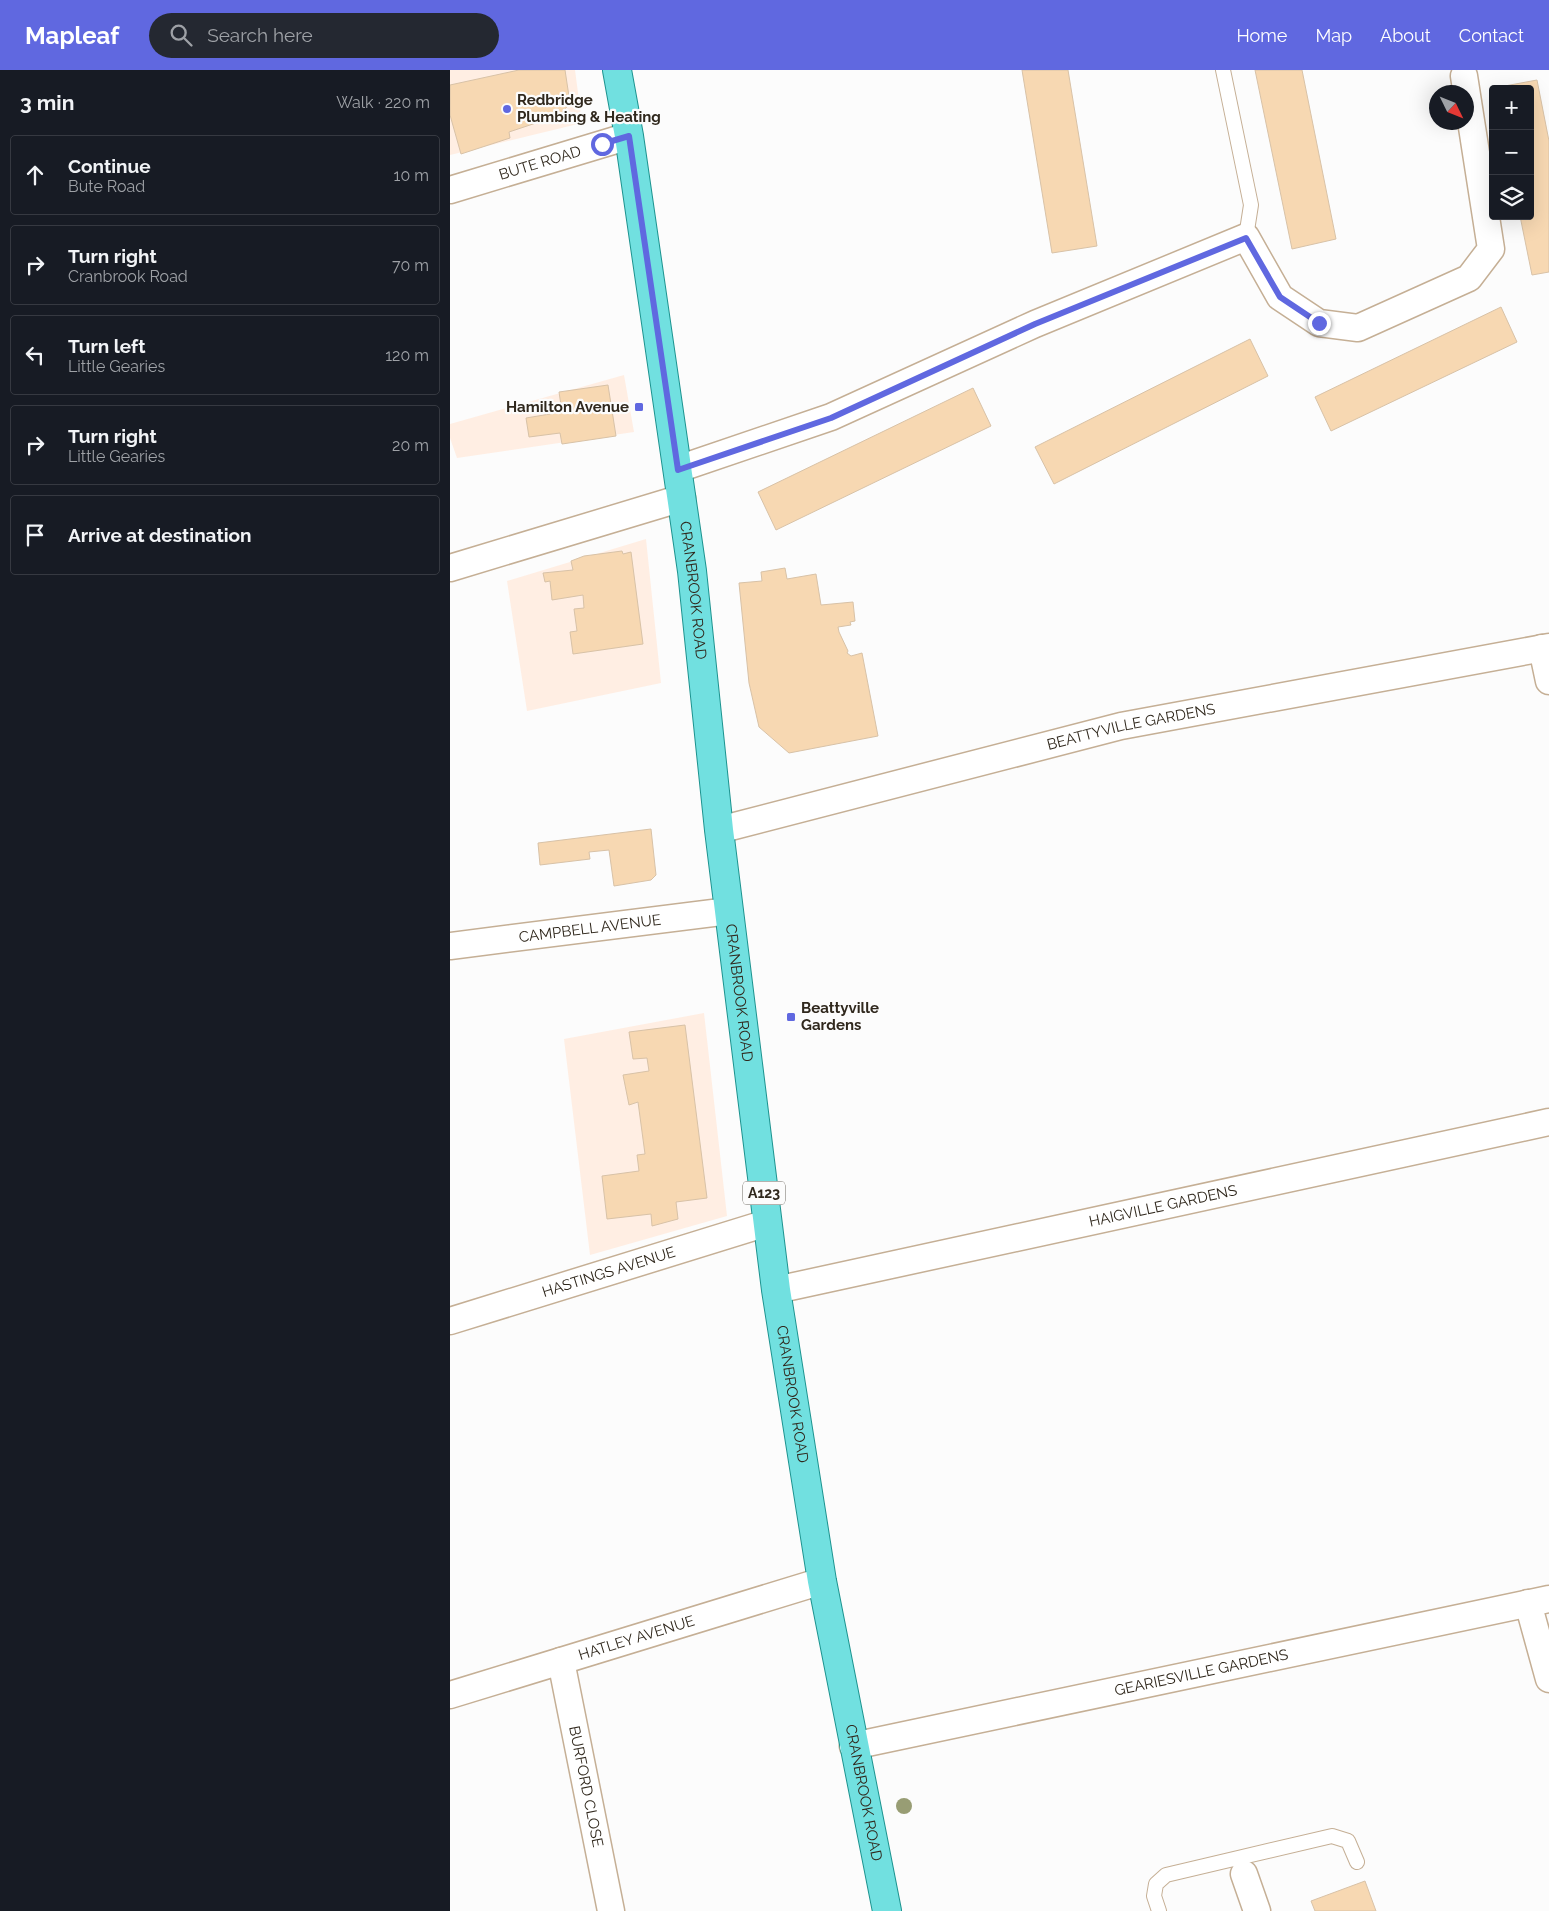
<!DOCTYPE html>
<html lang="en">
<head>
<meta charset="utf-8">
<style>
	body { margin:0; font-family:Raleway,sans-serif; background:#242831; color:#f1f3f6 }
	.controls { position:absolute; right:15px; top:15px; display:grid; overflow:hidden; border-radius:5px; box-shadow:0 5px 20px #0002 }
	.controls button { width:45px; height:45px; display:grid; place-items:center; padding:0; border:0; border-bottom:1px solid #363941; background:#171b24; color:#f1f3f6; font:25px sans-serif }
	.compass { position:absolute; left:979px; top:15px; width:45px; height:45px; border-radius:50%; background:#171b24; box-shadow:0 5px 20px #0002; rotate:133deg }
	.stop { position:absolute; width:15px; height:15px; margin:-11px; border:4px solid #6068e0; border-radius:50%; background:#fff }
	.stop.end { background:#6068e0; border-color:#fff; box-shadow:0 1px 5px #0008 }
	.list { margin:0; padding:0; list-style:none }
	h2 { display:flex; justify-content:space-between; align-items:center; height:65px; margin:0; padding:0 20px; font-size:21px }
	h2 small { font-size:16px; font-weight:400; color:#9ea1a6 }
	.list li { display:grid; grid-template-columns:32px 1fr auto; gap:15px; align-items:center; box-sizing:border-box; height:80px; margin:0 10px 10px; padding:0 10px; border:1px solid #363941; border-radius:5px }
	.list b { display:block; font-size:19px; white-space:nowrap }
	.list p { margin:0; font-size:16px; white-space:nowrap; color:#9ea1a6 }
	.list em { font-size:16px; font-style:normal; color:#9ea1a6 }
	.icon { flex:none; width:28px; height:28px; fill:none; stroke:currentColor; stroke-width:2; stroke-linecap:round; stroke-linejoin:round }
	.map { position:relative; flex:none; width:1099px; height:1841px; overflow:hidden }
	header { display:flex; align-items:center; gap:30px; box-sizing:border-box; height:70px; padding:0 25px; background:#6068e0; color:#fff }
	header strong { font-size:24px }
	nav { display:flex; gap:28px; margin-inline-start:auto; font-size:18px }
	.search { width:350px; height:45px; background:#242831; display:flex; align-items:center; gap:12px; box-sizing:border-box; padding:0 18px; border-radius:28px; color:#9ea1a6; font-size:19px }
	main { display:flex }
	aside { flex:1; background:#171b24 }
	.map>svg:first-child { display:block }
</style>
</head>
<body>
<header>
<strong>Mapleaf</strong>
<div class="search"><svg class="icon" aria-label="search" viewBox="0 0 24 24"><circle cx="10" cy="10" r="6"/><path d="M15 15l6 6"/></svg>Search here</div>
<nav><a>Home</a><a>Map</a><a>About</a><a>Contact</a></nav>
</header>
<main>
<aside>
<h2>3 min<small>Walk · 220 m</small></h2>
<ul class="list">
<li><svg class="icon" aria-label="ahead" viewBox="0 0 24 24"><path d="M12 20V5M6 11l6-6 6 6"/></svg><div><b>Continue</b><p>Bute Road</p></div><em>10 m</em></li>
<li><svg class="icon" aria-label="right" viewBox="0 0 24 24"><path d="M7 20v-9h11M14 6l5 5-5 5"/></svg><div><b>Turn right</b><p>Cranbrook Road</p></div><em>70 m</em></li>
<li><svg class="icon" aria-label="left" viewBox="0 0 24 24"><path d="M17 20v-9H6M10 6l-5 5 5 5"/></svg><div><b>Turn left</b><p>Little Gearies</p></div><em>120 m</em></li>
<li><svg class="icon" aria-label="right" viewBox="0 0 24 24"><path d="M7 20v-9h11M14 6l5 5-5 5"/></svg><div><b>Turn right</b><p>Little Gearies</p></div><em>20 m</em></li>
<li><svg class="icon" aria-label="arrive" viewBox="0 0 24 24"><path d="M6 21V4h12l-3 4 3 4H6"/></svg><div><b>Arrive at destination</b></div></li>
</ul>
</aside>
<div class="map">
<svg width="1099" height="1841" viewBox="0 0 1099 1841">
	<rect width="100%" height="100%" fill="#fcfcfc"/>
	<path fill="#ffeee3" d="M0 0H125L132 53 0 85Z
		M174 305 184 362 7 388 0 368V354Z
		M196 469 211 613 77 641 57 511Z
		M254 943 277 1146 140 1185 114 969Z"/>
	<path fill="#f7d8b2" stroke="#d8c2a7" d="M69 0H115L120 33 110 45 59 62 60 68 11 84 0 45V15Z
		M572 0H618L647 176 602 183Z
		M805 0H852L886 169 842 179Z
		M1087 10 1099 71V202L1082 205 1070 146H1080V19L1044 18Z
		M1051 237 1067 272 881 361 865 327Z
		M800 269 818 306 604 414 585 377Z
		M158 315 166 366 112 374 110 363 79 367 76 348 112 342 109 322Z
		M523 318 541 356 326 460 308 422Z
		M172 481 173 484 181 482 193 574 123 584 120 562 127 561 124 539 134 538 133 525 102 530 100 511 95 512 93 503 123 500 121 491 134 486Z
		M335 498 337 509 366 504 371 535 403 532 405 551 400 552 401 555 388 557 389 562 398 581 397 583 401 586 412 583 428 666 339 683 309 657 299 613 289 513 312 511 311 502Z
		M201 759 206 805 201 810 164 816 159 780 139 782 140 789 90 795 88 773Z
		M235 955 257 1128 226 1132 228 1149 202 1156 201 1144 157 1149 152 1106 189 1101 187 1085 195 1084 188 1032 179 1035 173 1005 199 1001 197 988 183 989 179 962Z
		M915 1811 926 1841H865L861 1831Z"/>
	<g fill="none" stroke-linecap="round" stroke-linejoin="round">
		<g stroke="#c5af95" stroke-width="16">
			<path id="service" d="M773 0 801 135 796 167
				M788 1788 882 1766 898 1771 907 1792
				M709 1841 704 1826 706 1814 716 1805 788 1788 791 1796"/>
		</g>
		<g stroke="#c5af95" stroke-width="29">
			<g id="minor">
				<path id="s1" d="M0 120 179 66"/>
				<path d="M228 399 381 347 585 254 796 167 830 227 869 253 908 258 1019 208 1041 179 1014 6"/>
				<path d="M0 498 232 428"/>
				<path d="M1092 578 1099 611"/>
				<path id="s2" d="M269 760 671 656 1099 577"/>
				<path id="s3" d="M0 876 279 841"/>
				<path id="s4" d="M326 1220 1099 1052"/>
				<path id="s5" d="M0 1251 317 1153"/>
				<path d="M1078 1533 1099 1609"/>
				<path id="s6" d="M111 1591 161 1841"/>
				<path id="s7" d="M0 1625 372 1511"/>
				<path id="s8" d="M403 1676 1099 1529"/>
				<path d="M794 1804 807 1841"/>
			</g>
		</g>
		<g stroke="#1d938f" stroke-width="30">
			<g id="primary">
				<path id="s9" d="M167 0 179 66 242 501 269 760 326 1220 372 1511 437 1841"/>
			</g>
		</g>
		<use href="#service" stroke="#fff" stroke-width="14"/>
		<use href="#minor" stroke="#fff" stroke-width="26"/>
		<use href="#primary" stroke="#71e0e0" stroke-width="28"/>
	</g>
	<circle fill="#989d74" cx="454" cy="1736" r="8"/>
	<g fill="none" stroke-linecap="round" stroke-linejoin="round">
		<path stroke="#6068e0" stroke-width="6" d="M152 74 179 66 228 400 381 348 585 254 796 168 830 227 869 253"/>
	</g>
	<g fill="#6068e0" stroke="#fcfcfc" stroke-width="2">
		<circle cx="57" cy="39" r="5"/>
		<rect x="184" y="332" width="10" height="10" rx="2.5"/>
		<rect x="336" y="942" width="10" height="10" rx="2.5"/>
	</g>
	<g text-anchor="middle" stroke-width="4.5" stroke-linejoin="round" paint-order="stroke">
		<rect fill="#fcfcfc" stroke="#6d6860" stroke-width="1" x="293" y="1111.5" width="42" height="23" rx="4"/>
		<g font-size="14" font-weight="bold" fill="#30281d">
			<text x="314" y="1128">A123</text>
		</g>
		<g font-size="15" font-weight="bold" fill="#30281d" stroke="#fcfcfc" text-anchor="start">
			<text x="67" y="35">Redbridge<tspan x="67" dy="17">Plumbing &amp; Heating</tspan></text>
			<text x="179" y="342" text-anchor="end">Hamilton Avenue</text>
			<text x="351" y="943">Beattyville<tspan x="351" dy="17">Gardens</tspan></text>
		</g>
		<g font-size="15" fill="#30281d" stroke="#fcfcfc">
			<text dy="5" stroke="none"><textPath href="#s1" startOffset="94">BUTE ROAD</textPath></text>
			<text dy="5" stroke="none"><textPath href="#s9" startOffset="526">CRANBROOK ROAD</textPath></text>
			<text dy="5" stroke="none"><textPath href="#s2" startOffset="425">BEATTYVILLE GARDENS</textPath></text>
			<text dy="5" stroke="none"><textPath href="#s3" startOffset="141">CAMPBELL AVENUE</textPath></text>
			<text dy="5" stroke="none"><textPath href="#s9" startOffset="931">CRANBROOK ROAD</textPath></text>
			<text dy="5" stroke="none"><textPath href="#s4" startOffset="396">HAIGVILLE GARDENS</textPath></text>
			<text dy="5" stroke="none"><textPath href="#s5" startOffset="166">HASTINGS AVENUE</textPath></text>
			<text dy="5" stroke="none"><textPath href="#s9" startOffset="1336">CRANBROOK ROAD</textPath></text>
			<text dy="5" stroke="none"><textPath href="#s7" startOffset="195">HATLEY AVENUE</textPath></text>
			<text dy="5" stroke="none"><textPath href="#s8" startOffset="356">GEARIESVILLE GARDENS</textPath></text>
			<text dy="5" stroke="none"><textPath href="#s6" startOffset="128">BURFORD CLOSE</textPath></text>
			<text dy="5" stroke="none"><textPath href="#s9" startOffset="1741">CRANBROOK ROAD</textPath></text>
		</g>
	</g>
</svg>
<div class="controls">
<button>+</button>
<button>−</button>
<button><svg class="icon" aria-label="layers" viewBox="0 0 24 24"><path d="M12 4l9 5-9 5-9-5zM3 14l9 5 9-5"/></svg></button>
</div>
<svg class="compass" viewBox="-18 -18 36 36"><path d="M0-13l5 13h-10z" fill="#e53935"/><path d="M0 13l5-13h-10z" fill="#9ea1a6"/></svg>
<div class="stop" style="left:152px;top:74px"></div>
<div class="stop end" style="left:869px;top:253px"></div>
</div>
</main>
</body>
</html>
